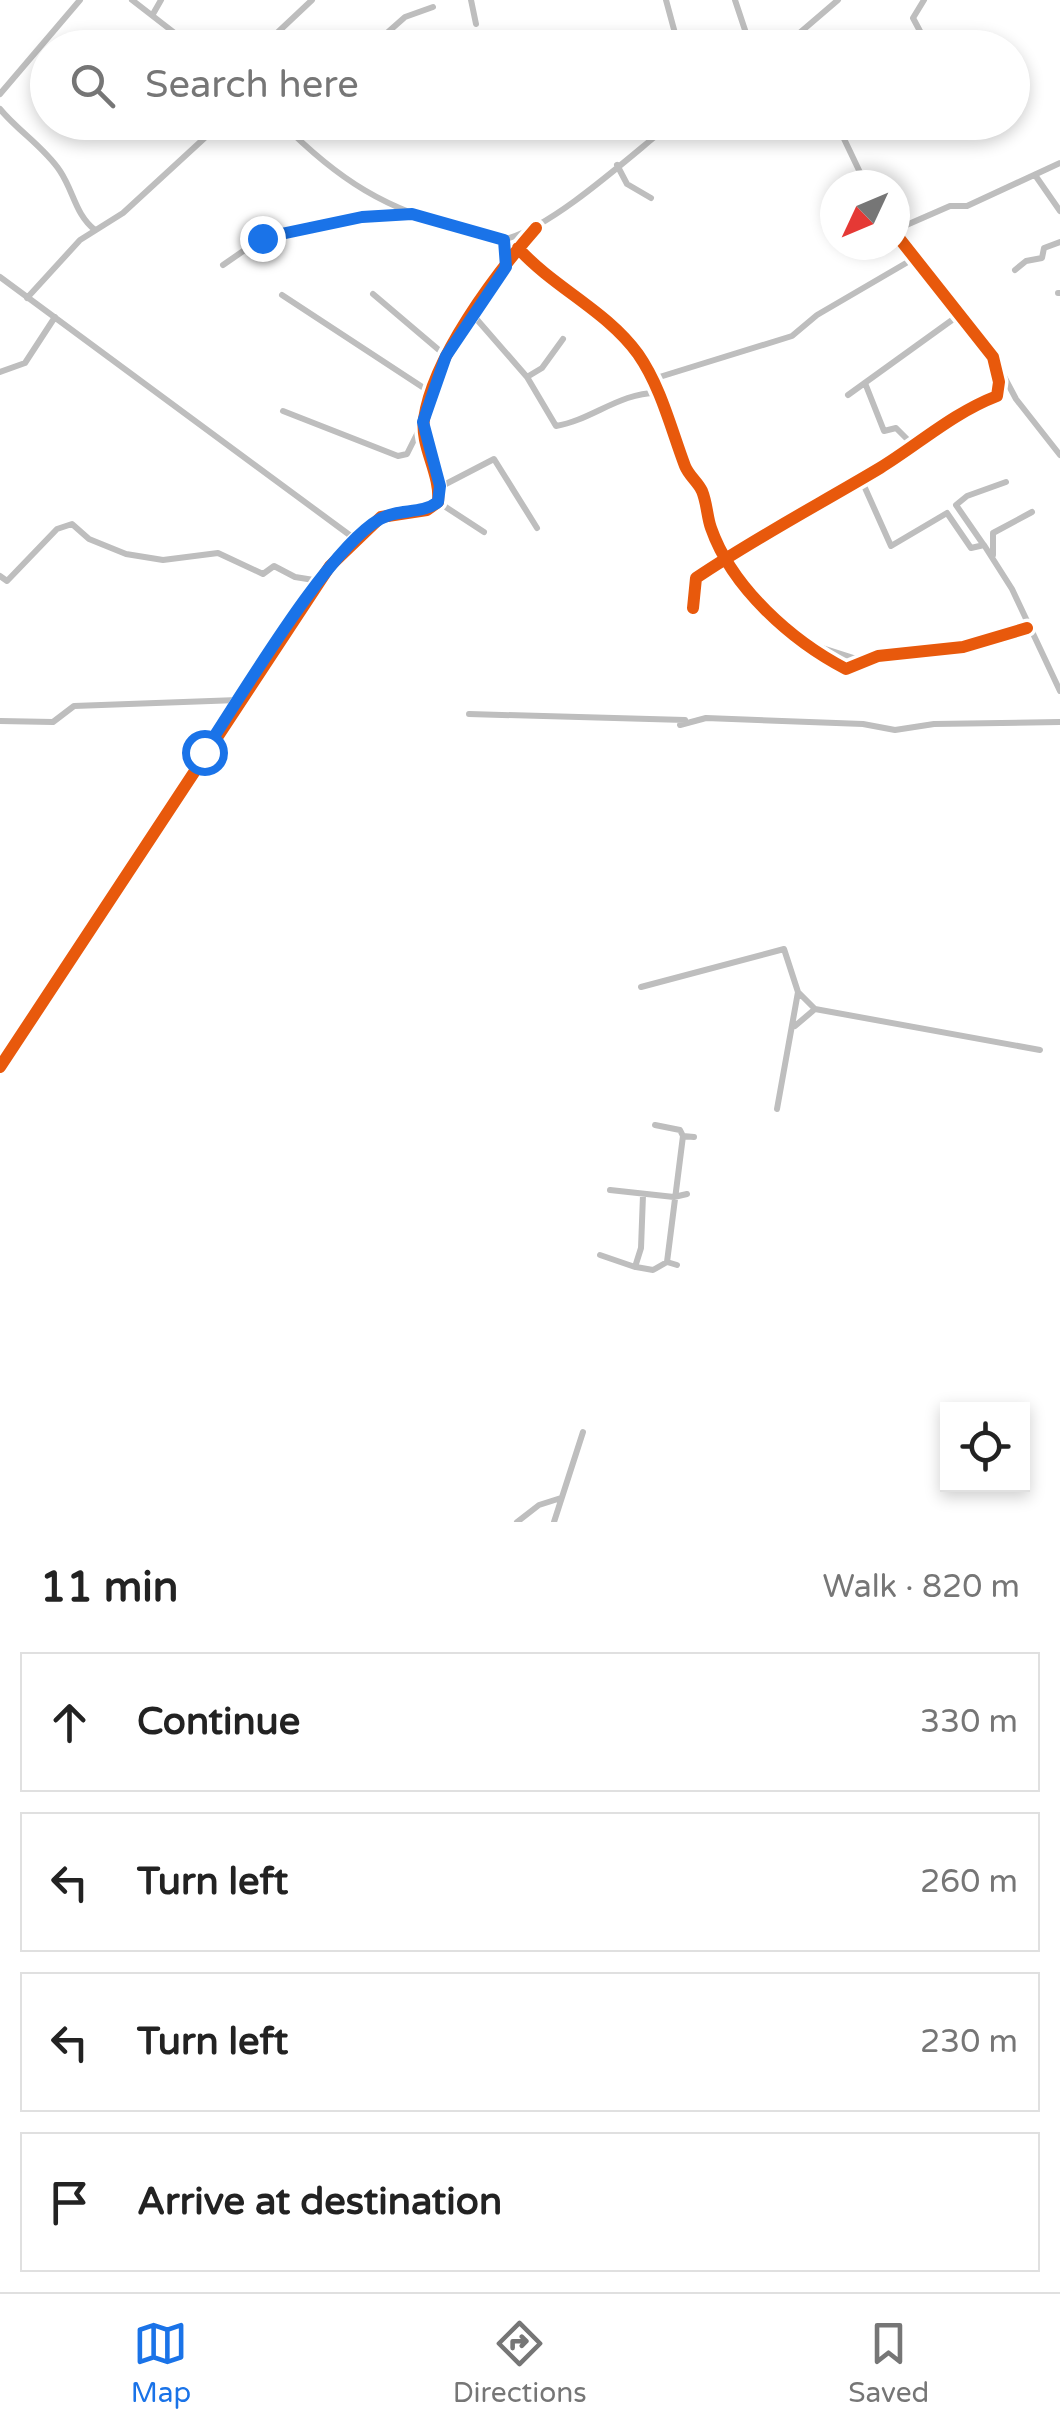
<!DOCTYPE html>
<html lang="en">
<head>
<meta charset="utf-8">
<style>
	body { margin:0; font-family:"Varela Round",sans-serif; background:#f6f6f6; color:#222 }
	.controls { position:absolute; right:30px; bottom:30px; display:grid; overflow:hidden; border-radius:0px; box-shadow:0 5px 15px #0003 }
	.controls button { width:90px; height:90px; display:grid; place-items:center; padding:0; border:0; border-bottom:2px solid #e0e0e0; background:#fff; color:#222; font:50px sans-serif }
	.compass { position:absolute; left:820px; top:170px; width:90px; height:90px; border-radius:50%; background:#fff; box-shadow:0 5px 15px #0003; rotate:226deg }
	.stop { position:absolute; width:30px; height:30px; margin:-22px; border:8px solid #1a73e8; border-radius:50%; background:#fff }
	.stop.end { background:#1a73e8; border-color:#fff; box-shadow:0 2px 10px #0008 }
	.list { margin:0; padding:0; list-style:none }
	h2 { display:flex; justify-content:space-between; align-items:center; height:130px; margin:0; padding:0 40px; font-size:42px }
	h2 small { font-size:32px; font-weight:400; color:#767676 }
	.list li { display:grid; grid-template-columns:65px 1fr auto; gap:30px; align-items:center; box-sizing:border-box; height:140px; margin:0 20px 20px; padding:0 20px; border:2px solid #e0e0e0; border-radius:0px }
	.list b { display:block; font-size:38px; white-space:nowrap }
	.list em { font-size:32px; font-style:normal; color:#767676 }
	.icon { flex:none; width:55px; height:55px; fill:none; stroke:currentColor; stroke-width:2; stroke-linecap:round; stroke-linejoin:round }
	.map { position:relative; flex:none; width:1060px; height:1522px; overflow:hidden }
	.search { position:absolute; background:#fff; box-shadow:0 5px 15px #0003; left:30px; right:30px; top:30px; height:110px; display:flex; align-items:center; gap:25px; box-sizing:border-box; padding:0 35px; border-radius:55px; color:#767676; font-size:38px }
	.sheet { height:770px; background:#fff }
	nav { display:flex; justify-content:space-around; align-items:center; box-sizing:border-box; height:140px; border-top:2px solid #e0e0e0; background:#fff; font-size:28px; color:#767676 }
	nav a { display:grid; justify-items:center; gap:5px }
	nav .on { color:#1a73e8 }
	.map>svg:first-child { display:block }
</style>
</head>
<body>
<div class="map">
<svg width="1060" height="1522" viewBox="0 0 1060 1522">
	<rect width="100%" height="100%" fill="#fff"/>
	<g fill="none" stroke-linecap="round" stroke-linejoin="round">
		<path stroke="#bebebe" stroke-width="6" d="M132 0 194 48
			M471 0 476 24
			M666 0 679 48
			M735 0 751 48
			M924 0 913 18 929 48
			M153 14 161 0
			M261 48 312 0
			M370 48 405 17 433 7
			M782 48 838 0
			M0 94 80 0
			M0 109C18 131 44 147 60 171 74 192 75 214 95 230
			M271 122 284 128
			M281 122C338 180 386 210 465 230 478 233 496 241 509 238 558 223 631 155 673 122
			M836 122 866 185
			M617 165 627 184 651 198
			M1035 175 1060 211
			M895 230 950 206H967L1060 163
			M504 240 506 266
			M518 248C554 288 606 310 638 354 661 387 671 429 685 466 689 476 698 482 702 491 707 503 707 517 711 528 732 588 792 641 846 669L878 656 963 647 1027 628
			M223 265 262 238 362 217 406 214
			M1015 270 1026 261 1042 258 1044 248 1060 242
			M0 277 355 539
			M1058 293H1060
			M373 294 446 356
			M282 295 433 394
			M27 298 80 240 123 213 222 122
			M473 315 527 377 556 426C592 420 620 392 658 393
			M999 367 1016 399 1060 455
			M0 372 25 363 55 317
			M527 377 542 368 563 339
			M653 379 792 336 817 315 913 259
			M865 383 884 431 896 428 913 445
			M848 395 959 315
			M283 411 398 456 407 454 423 422
			M861 479 891 546 947 513 971 548 984 545 1012 589 1060 691
			M440 487 494 459 537 528
			M438 502 484 532
			M983 544 956 505 967 496 1006 482
			M993 555V533L1032 512
			M0 576 7 581 57 529 72 524 89 539 126 554 163 560 218 553 263 574 274 566 295 577 320 581
			M693 608 696 578C755 538 818 505 880 468 919 444 953 413 997 396L999 382 993 357 895 233
			M813 645 863 661
			M469 714 685 720
			M0 721 53 722 74 706 238 700
			M680 725 706 718 863 724 895 730 934 724 1060 722
			M641 987 784 949 798 992 777 1109
			M798 992 815 1009 1040 1050
			M795 1026 815 1009
			M0 1067 330 566 381 517 427 510 438 502C441 474 420 446 424 419 433 357 495 275 536 228
			M655 1125 680 1130 683 1136
			M610 1190 674 1197 687 1194
			M600 1255 635 1267 641 1248 643 1195
			M667 1262 683 1136 694 1137
			M636 1267 653 1270 667 1262 677 1265
			M517 1522 539 1505 561 1498
			M554 1522 583 1432"/>
		<g stroke="#fff" stroke-width="19">
			<path id="cycleway" d="M518 248C554 288 606 310 638 354 661 387 671 429 685 466 689 476 698 482 702 491 707 503 707 517 711 528 732 588 792 641 846 669L878 656 963 647 1027 628
				M693 608 696 578C755 538 818 505 880 468 919 444 953 413 997 396L999 382 993 357 895 233
				M0 1067 330 566 381 517 427 510 438 502C441 474 420 446 424 419 433 357 495 275 536 228"/>
		</g>
		<use href="#cycleway" stroke="#e8590c" stroke-width="12"/>
	</g>
	<g fill="none" stroke-linecap="round" stroke-linejoin="round">
		<path stroke="#1a73e8" stroke-width="12" d="M204 752C241 697 328 548 380 519 399 508 421 515 438 502L440 486 423 422 446 356 506 267 504 240 412 214 362 217 262 238"/>
	</g>
</svg>
<div class="controls">
<button><svg class="icon" aria-label="locate" viewBox="0 0 24 24"><circle cx="12" cy="12" r="6"/><path d="M12 2v4M12 18v4M2 12h4M18 12h4"/></svg></button>
</div>
<svg class="compass" viewBox="-18 -18 36 36"><path d="M0-13l5 13h-10z" fill="#e53935"/><path d="M0 13l5-13h-10z" fill="#767676"/></svg>
<div class="stop" style="left:204px;top:752px"></div>
<div class="stop end" style="left:262px;top:238px"></div>
<div class="search"><svg class="icon" aria-label="search" viewBox="0 0 24 24"><circle cx="10" cy="10" r="6"/><path d="M15 15l6 6"/></svg>Search here</div>
</div>
<section class="sheet">
<h2>11 min<small>Walk · 820 m</small></h2>
<ul class="list">
<li><svg class="icon" aria-label="ahead" viewBox="0 0 24 24"><path d="M12 20V5M6 11l6-6 6 6"/></svg><div><b>Continue</b></div><em>330 m</em></li>
<li><svg class="icon" aria-label="left" viewBox="0 0 24 24"><path d="M17 20v-9H6M10 6l-5 5 5 5"/></svg><div><b>Turn left</b></div><em>260 m</em></li>
<li><svg class="icon" aria-label="left" viewBox="0 0 24 24"><path d="M17 20v-9H6M10 6l-5 5 5 5"/></svg><div><b>Turn left</b></div><em>230 m</em></li>
<li><svg class="icon" aria-label="arrive" viewBox="0 0 24 24"><path d="M6 21V4h12l-3 4 3 4H6"/></svg><div><b>Arrive at destination</b></div></li>
</ul>
</section>
<nav>
<a class="on"><svg class="icon" aria-label="map" viewBox="0 0 24 24"><path d="M3 6l6-2 6 2 6-2v14l-6 2-6-2-6 2zM9 4v14M15 6v14"/></svg>Map</a>
<a><svg class="icon" aria-label="directions" viewBox="0 0 24 24"><path d="M12 3l9 9-9 9-9-9zM9 14v-3h6M13 9l2 2-2 2"/></svg>Directions</a>
<a><svg class="icon" aria-label="saved" viewBox="0 0 24 24"><path d="M7 4h10v16l-5-4-5 4z"/></svg>Saved</a>
</nav>
</body>
</html>
